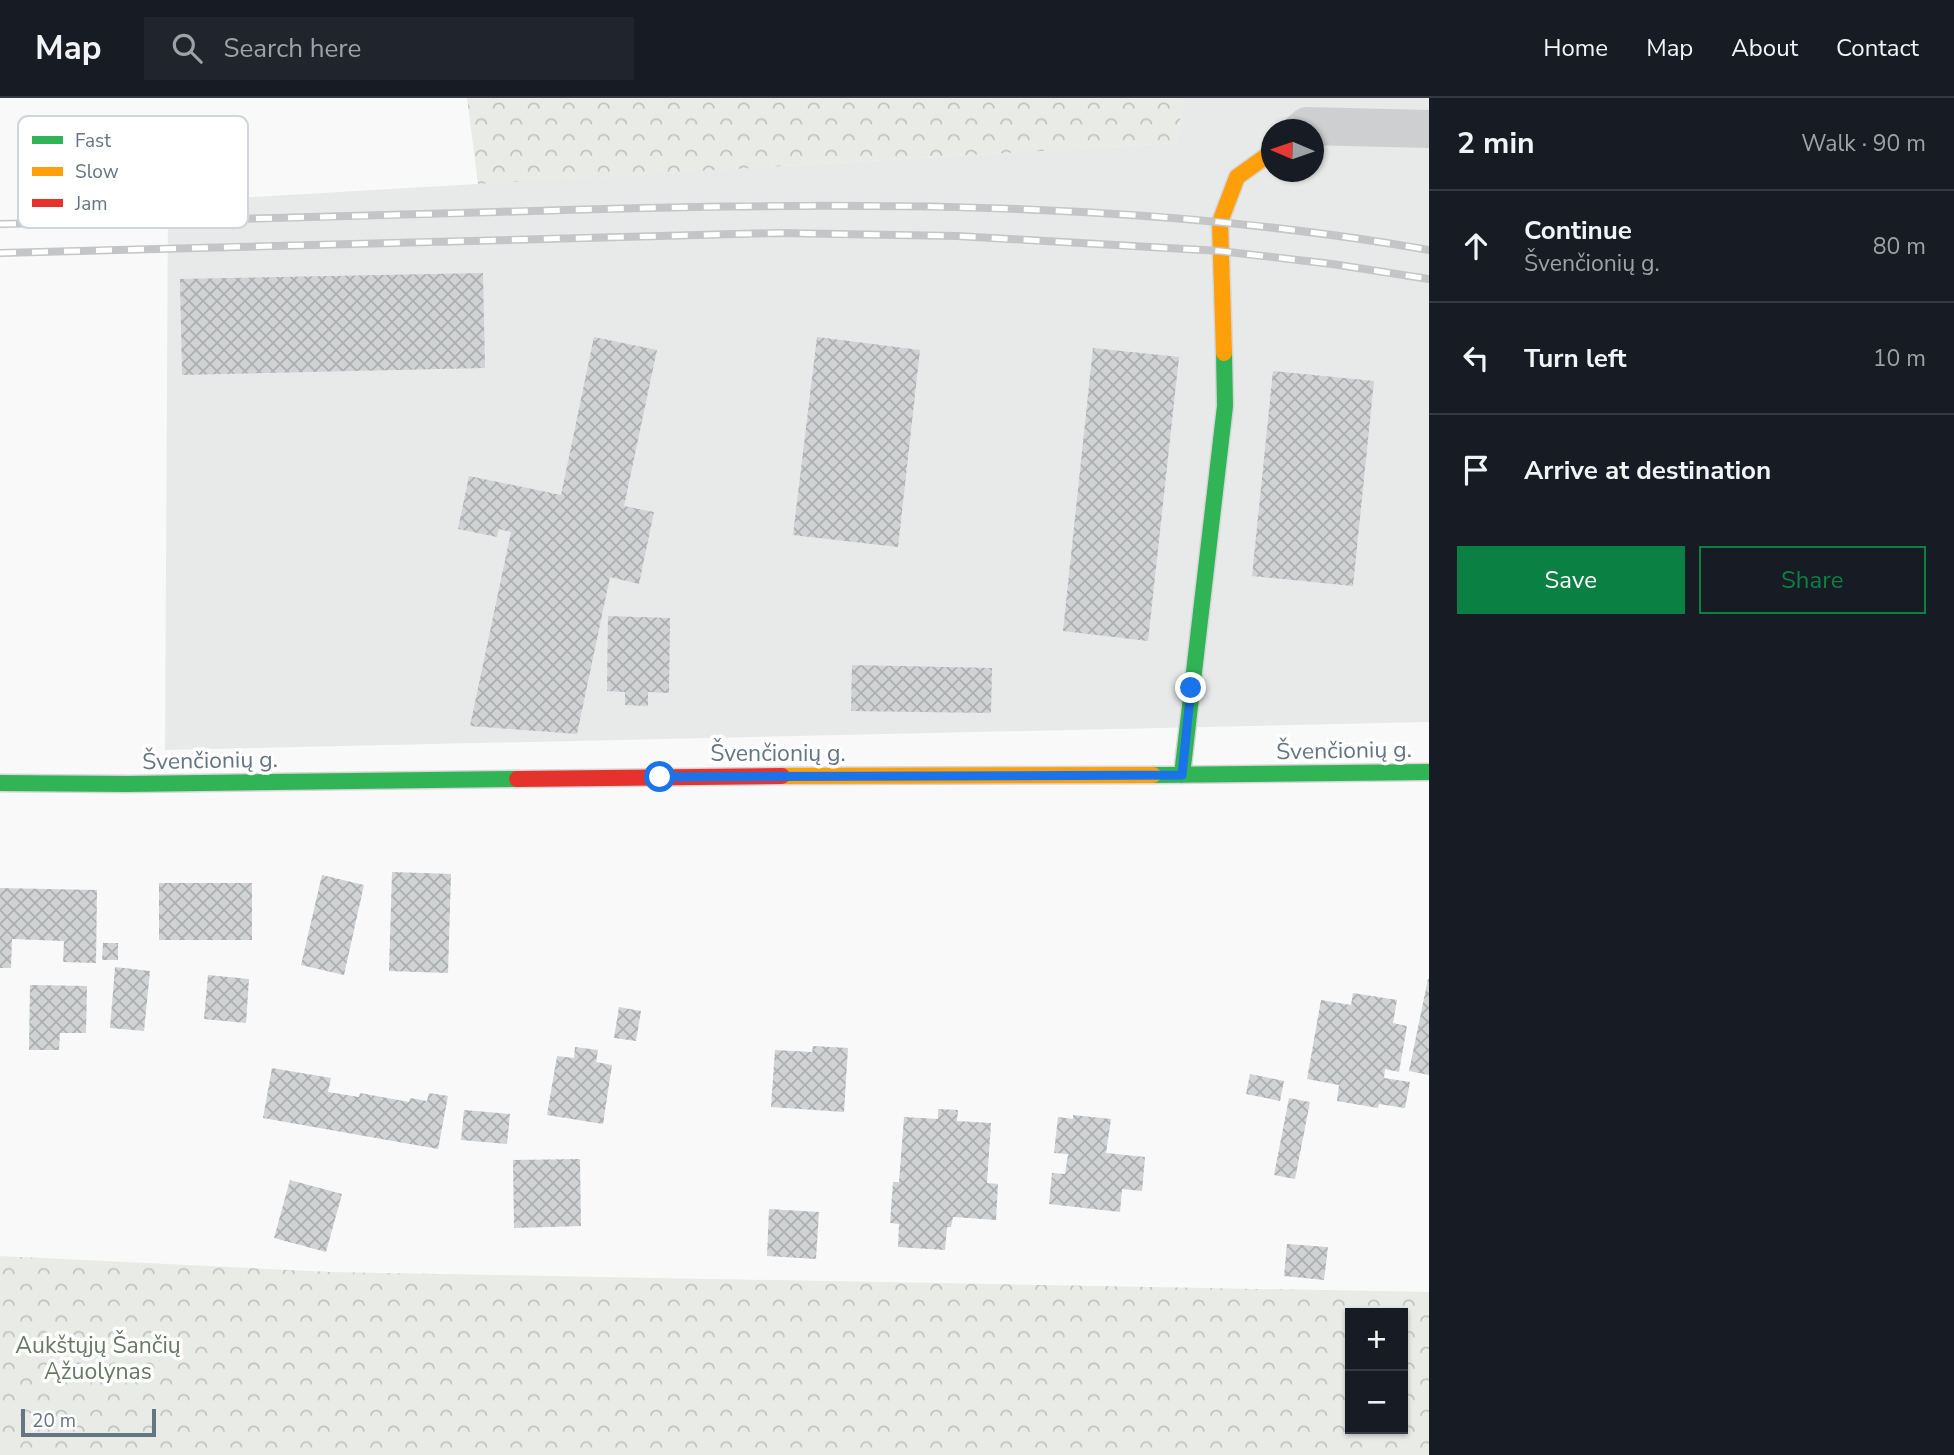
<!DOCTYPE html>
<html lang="en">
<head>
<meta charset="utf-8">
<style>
	body { margin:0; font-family:"Nunito Sans",sans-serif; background:#20242c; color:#f1f3f6 }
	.controls { position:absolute; right:21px; bottom:21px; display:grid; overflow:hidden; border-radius:0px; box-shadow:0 2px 5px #0004 }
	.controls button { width:63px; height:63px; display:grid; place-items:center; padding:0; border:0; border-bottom:2px solid #363941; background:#171b24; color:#f1f3f6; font:35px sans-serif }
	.compass { position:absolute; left:1261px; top:21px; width:63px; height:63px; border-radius:50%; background:#171b24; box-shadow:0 2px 5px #0004; rotate:272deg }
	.scale { position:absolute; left:21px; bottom:18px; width:135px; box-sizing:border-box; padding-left:7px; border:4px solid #657683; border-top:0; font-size:19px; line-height:24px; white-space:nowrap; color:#657683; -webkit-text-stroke:5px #fff; paint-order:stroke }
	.stop { position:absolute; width:21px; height:21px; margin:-16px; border:5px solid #1a73e8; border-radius:50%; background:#fff }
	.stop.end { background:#1a73e8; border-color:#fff; box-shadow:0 2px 7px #0008 }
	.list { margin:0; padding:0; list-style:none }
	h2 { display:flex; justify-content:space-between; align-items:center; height:91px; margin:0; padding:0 28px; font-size:30px }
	h2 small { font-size:23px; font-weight:400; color:#9ea1a6 }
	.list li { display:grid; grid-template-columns:46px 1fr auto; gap:21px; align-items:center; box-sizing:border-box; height:112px; padding:0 28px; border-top:2px solid #363941 }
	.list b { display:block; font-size:26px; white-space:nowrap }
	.list p { margin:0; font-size:23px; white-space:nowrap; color:#9ea1a6 }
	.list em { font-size:23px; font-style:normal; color:#9ea1a6 }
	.actions { display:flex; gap:14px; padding:21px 28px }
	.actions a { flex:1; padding:16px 0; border:2px solid #0b8043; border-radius:0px; text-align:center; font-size:24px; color:#0b8043 }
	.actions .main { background:#0b8043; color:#fff }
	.icon { flex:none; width:38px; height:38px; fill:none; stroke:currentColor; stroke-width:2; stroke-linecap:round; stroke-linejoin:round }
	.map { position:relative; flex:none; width:1429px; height:1357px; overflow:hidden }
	header { display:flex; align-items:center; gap:42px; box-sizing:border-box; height:98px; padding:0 35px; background:#171b24; border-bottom:2px solid #363941 }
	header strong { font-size:33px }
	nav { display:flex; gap:38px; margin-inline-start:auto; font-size:24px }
	.search { width:490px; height:63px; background:#20242c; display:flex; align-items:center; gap:18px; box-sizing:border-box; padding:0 24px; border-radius:0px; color:#9ea1a6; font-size:26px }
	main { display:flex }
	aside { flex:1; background:#171b24 }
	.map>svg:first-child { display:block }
</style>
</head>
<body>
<header>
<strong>Map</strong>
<div class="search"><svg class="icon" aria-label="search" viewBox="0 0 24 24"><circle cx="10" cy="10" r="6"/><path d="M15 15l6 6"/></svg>Search here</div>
<nav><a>Home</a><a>Map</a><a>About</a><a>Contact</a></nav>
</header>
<main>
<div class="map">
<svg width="1429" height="1357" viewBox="0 0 1429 1357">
	<defs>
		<pattern id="forest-crowns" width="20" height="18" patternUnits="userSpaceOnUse" patternTransform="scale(1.75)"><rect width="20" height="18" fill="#e8ebe6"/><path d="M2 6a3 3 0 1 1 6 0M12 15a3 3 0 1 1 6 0" fill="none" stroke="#c0c3c0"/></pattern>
		<pattern id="building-cross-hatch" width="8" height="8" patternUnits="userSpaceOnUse" patternTransform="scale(1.75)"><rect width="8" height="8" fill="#d0d2d3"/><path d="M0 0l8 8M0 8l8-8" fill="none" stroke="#acafb1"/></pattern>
	</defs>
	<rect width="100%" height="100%" fill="#f9f9f9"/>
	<path fill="#e8e9e9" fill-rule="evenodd" d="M1184 0H1429V624L165 652 168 104 1176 45ZM1272 32H1314V74H1272Z"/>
	<path fill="url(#forest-crowns)" fill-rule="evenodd" d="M467 0H1184L1176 45 478 86Z
		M0 1158 331 1174 1429 1194V1357H0ZM1350 1215H1403V1331H1350Z"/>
	<path fill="url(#building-cross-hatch)" d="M483 175 485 270 182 277 180 181Z
		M594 239 657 252 624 408 654 414 639 486 610 479 577 636 470 628 511 434 499 431 497 439 458 431 469 378 561 397Z
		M817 239 920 252 898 449 793 437Z
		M1093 250 1179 259 1148 543 1063 533Z
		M1273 273 1374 283 1353 488 1252 478Z
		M608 518 670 520 669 595 648 594V608L625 607V594L607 593Z
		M852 567 992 570 991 615 851 613Z
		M392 774 451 776 448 875 389 873Z
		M322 777 364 787 344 877 301 867Z
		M159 785H252V842H159Z
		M0 790 97 792 96 865 63 864 64 843 12 841 11 870H0Z
		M103 845H118V862H102Z
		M115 869 150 873 144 933 110 930Z
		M208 877 249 881 246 925 204 921Z
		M1428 881H1429V977L1409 973Z
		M30 887 87 888 86 935H60L59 952H29Z
		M1353 895 1397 902 1393 925 1407 928 1399 974 1385 971 1384 980 1410 984 1405 1010 1379 1006 1378 1010 1337 1003 1339 987 1307 981 1321 902 1351 907Z
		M619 909 641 913 636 943 614 940Z
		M813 948 848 950 844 1014 771 1009 775 952 812 954Z
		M575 949 598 952 596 964 612 967 603 1026 547 1017 557 958 574 960Z
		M272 970 331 980 328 994 359 999 360 995 409 1004 410 1000 427 1003 429 995 448 998 438 1051 263 1020Z
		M1250 976 1284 983 1280 1003 1246 996Z
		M1289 1000 1310 1004 1295 1081 1274 1077Z
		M938 1011 958 1012 957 1023 991 1025 987 1085 998 1086 996 1122 953 1119 951 1129H947L945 1152 898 1149 899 1126 890 1125 893 1084H899L904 1019 938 1021Z
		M464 1012 510 1016 507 1046 461 1042Z
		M1073 1017 1111 1021 1106 1055 1145 1059 1142 1093 1122 1091 1120 1114 1049 1106 1052 1075 1065 1076 1068 1056 1054 1055 1058 1019 1073 1021Z
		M580 1061 581 1128 514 1130 513 1062Z
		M290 1082 342 1096 326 1154 274 1140Z
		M769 1111 819 1114 816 1161 767 1158Z
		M1287 1146 1328 1149 1324 1182 1284 1178Z"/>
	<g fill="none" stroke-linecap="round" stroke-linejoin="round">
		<g stroke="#d5d6d7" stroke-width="19">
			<path id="fast" d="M1153 677 1429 674
				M1182 677 1225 308 1224 255
				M0 685 127 686 517 681"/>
		</g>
		<g stroke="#d5d6d7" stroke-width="19">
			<path id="slow" d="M1224 255 1220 124 1237 79 1272 54
				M782 678 1153 677"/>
		</g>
		<g stroke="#d5d6d7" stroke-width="19">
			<path id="jam" d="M517 681 782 678"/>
		</g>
		<path stroke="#cecfd0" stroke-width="38" d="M1302 32 1307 28 1429 31"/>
		<use href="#fast" stroke="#30b455" stroke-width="16"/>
		<use href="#slow" stroke="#ff9f0a" stroke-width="16"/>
		<use href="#jam" stroke="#e5322d" stroke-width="16"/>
		<g stroke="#c3c5c6" stroke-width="8">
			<path id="rail" d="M0 126C165 123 331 119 496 114 807 105 1121 98 1429 152
				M0 155 778 135 957 138 1220 153 1332 166 1429 181"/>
		</g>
		<use href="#rail" stroke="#fff" stroke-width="5" stroke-dasharray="16" stroke-linecap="butt"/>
	</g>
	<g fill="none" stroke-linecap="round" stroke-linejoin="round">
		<path stroke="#1a73e8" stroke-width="9" d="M660 679 1182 677 1191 590"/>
	</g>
	<g text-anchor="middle" stroke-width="7" stroke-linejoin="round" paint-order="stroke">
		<g font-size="23" fill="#657683" stroke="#fff">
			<text transform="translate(1344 652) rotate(-1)" y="8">Švenčionių g.</text>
			<text x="778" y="663">Švenčionių g.</text>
			<text transform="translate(210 662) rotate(-1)" y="8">Švenčionių g.</text>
		</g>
		<g font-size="23" fill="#687a64" stroke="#fff">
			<text x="98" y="1255">Aukštųjų Šančių<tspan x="98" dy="26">Ąžuolynas</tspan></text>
		</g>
	</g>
	<rect x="18" y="18" width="230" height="112" rx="10" fill="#fff" stroke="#d1d6da" stroke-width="2"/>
	<rect x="32" y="38" width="31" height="8" fill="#30b455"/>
	<rect x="32" y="69" width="31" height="9" fill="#ff9f0a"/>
	<rect x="32" y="101" width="31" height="8" fill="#e5322d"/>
	<g font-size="19" fill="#657683">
		<text x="75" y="49">Fast</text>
		<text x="75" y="80">Slow</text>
		<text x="75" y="112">Jam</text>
	</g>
</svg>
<div class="controls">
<button>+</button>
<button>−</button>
</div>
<svg class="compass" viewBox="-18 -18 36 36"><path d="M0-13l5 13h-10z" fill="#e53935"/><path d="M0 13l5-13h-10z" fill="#9ea1a6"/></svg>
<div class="scale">20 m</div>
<div class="stop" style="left:660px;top:679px"></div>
<div class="stop end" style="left:1191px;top:590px"></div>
</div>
<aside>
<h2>2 min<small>Walk · 90 m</small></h2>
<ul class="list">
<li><svg class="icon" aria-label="ahead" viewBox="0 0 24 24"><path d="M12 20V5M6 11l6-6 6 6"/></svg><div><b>Continue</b><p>Švenčionių g.</p></div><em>80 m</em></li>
<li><svg class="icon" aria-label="left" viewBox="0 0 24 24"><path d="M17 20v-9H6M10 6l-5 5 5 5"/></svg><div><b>Turn left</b></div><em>10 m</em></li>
<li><svg class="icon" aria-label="arrive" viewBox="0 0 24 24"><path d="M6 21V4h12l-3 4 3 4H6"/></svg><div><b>Arrive at destination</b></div></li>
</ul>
<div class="actions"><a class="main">Save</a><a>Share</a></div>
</aside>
</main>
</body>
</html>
